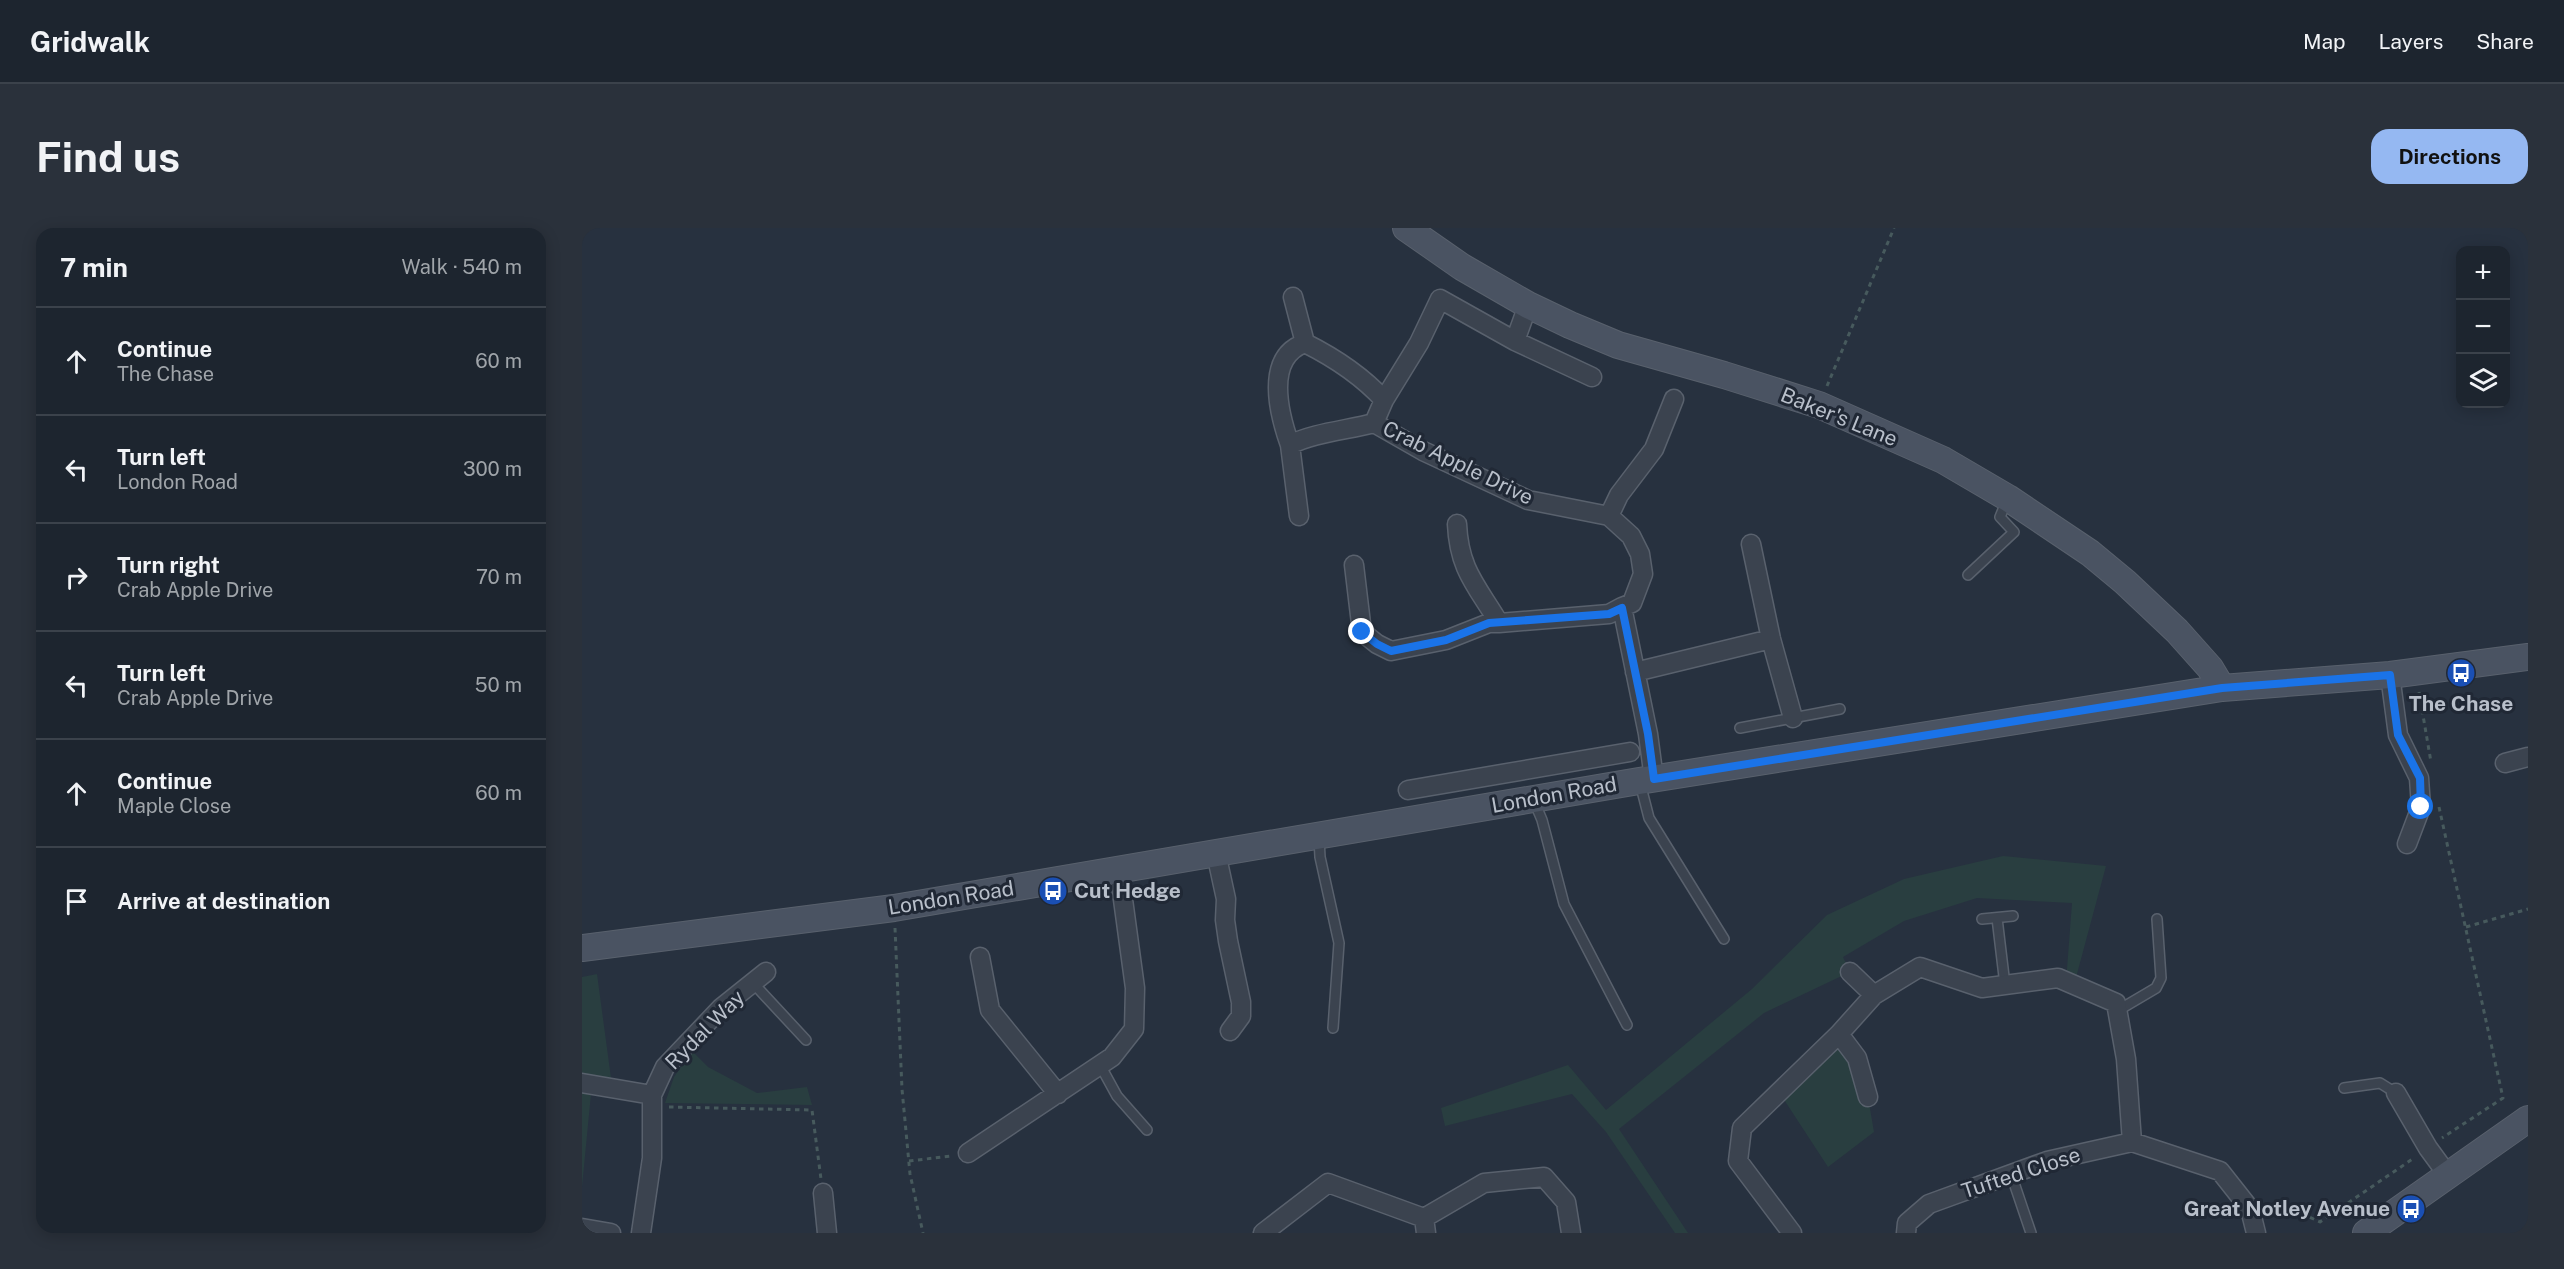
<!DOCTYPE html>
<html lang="en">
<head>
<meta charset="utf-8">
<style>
	body { margin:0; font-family:"Public Sans",sans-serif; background:#2a313b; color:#f1f3f6 }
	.controls { position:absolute; right:18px; top:18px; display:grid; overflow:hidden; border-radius:12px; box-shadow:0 3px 15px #0003 }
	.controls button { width:54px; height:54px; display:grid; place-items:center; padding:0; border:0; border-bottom:2px solid #3b424b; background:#1d252f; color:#f1f3f6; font:30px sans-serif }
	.stop { position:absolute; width:18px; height:18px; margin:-14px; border:4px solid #1a73e8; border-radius:50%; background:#fff }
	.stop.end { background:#1a73e8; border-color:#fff; box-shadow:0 2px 6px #0008 }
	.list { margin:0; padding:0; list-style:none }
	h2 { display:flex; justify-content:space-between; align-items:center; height:78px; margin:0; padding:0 24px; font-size:26px }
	h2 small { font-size:20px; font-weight:400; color:#a0a5aa }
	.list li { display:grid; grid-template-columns:39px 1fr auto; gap:18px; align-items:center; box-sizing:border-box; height:108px; padding:0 24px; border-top:2px solid #3b424b }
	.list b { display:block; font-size:22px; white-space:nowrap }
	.list p { margin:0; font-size:20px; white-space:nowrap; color:#a0a5aa }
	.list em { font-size:20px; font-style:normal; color:#a0a5aa }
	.icon { flex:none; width:33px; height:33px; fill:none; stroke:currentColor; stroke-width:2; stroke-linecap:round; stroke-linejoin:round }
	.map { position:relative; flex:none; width:1946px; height:1005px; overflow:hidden; border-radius:18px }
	header { display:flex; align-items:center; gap:36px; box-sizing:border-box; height:84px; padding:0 30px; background:#1d252f; border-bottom:2px solid #3b424b }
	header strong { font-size:28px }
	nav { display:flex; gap:33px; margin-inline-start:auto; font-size:21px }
	.intro { display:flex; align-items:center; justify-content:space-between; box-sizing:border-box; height:144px; padding:0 36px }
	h1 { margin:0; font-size:42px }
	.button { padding:15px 27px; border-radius:18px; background:#95b8f2; color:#111; font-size:21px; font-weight:700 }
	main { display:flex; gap:36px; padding:0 36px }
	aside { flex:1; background:#1d252f; border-radius:18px; box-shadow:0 3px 15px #0003 }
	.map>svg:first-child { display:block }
</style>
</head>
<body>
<header>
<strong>Gridwalk</strong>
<nav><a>Map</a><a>Layers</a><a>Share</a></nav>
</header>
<div class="intro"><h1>Find us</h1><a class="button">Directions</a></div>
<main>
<aside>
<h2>7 min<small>Walk · 540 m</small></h2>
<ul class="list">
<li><svg class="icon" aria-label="ahead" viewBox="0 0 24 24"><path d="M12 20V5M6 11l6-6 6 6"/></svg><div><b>Continue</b><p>The Chase</p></div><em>60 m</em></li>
<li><svg class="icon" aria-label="left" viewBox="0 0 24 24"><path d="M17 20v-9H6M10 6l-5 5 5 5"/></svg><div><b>Turn left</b><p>London Road</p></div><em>300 m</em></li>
<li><svg class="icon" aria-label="right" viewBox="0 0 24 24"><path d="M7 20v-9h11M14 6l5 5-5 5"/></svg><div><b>Turn right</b><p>Crab Apple Drive</p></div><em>70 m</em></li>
<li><svg class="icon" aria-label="left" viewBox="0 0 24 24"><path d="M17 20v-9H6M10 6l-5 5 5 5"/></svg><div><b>Turn left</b><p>Crab Apple Drive</p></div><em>50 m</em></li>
<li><svg class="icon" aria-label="ahead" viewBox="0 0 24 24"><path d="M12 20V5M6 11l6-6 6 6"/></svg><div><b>Continue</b><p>Maple Close</p></div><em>60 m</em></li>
<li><svg class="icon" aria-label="arrive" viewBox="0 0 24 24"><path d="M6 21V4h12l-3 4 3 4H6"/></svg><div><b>Arrive at destination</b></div></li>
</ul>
</aside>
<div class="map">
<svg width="1946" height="1005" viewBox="0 0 1946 1005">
	<rect width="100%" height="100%" fill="#27313f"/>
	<path fill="#293e40" d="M1421 628 1524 638 1492 757 1484 754 1490 675 1395 670 1322 693 1261 729 1268 744 1182 785 1037 901 1106 1005H1093L1024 904 990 866 863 898 859 880 986 837 1024 882 1170 761 1245 687 1322 651Z
		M15 746 29 850 0 847V749Z
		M1257 806 1286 869 1292 904 1246 939 1197 864Z
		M110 823 126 839 175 865 225 859 230 877 83 875 92 849Z
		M0 865 9 866 0 959Z"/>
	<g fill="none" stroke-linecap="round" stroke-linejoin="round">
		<g stroke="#59616d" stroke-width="12">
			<path id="lane" d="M1386 347 1432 304 1418 289 1425 272
				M1158 500 1258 481
				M1058 555 1067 590 1142 711
				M952 573 960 592 982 676 1045 797
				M737 610 738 629 757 715 751 800
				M1415 690 1423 757
				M1400 691 1431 688
				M171 755 224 812
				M1535 783 1574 760 1579 750 1575 691
				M518 837 535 868 565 902
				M1762 860 1798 855 1814 865
				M1429 946 1449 1005"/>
		</g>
		<g stroke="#59616d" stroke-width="21">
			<path id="street" d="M711 69 723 115
				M933 113 946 77
				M1010 149 933 113 858 71 837 115 802 172 792 195 841 223 946 272 1027 288 1049 308 1058 326 1061 346 1050 375 1040 379 1066 506 1072 551
				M708 217C697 186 682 129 723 115 751 129 780 148 802 172
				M717 288 708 217C730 205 766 202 792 195
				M1027 288 1037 267 1072 221 1092 171
				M875 296C877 342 895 358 917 395L1027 386 1040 379
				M1169 316 1189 411 1211 490
				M772 337 780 404 795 416 809 423 864 412 907 395H917
				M1053 444 1189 411
				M1808 447 1816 507 1837 550 1839 579 1825 616
				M1923 535 1946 529
				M826 562 1048 524
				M634 625 644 671 643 692 646 713 659 774V788L648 803
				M398 729 408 782 476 866
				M1268 744 1292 767 1338 739 1400 760 1476 750 1534 775 1544 831 1550 914
				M1257 806 1275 830 1286 869
				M0 855 70 867
				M1814 865 1846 920 1865 946
				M386 925 530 829 552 801 553 760 537 642
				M241 965 245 1005
				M0 1000 29 1005
				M59 1005 70 930V867L83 839 139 780 184 744
				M681 1005 746 955 842 990
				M844 1005 842 990 902 955 962 949 984 974 989 1005
				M1210 1005 1156 933 1160 900 1257 806 1292 767
				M1324 1005 1325 995 1347 976 1465 933 1550 914 1638 943 1668 981 1674 1005"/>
		</g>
		<g stroke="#59616d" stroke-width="28">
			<path id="secondary" d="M824 0 880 39 946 77 988 97 1036 117 1142 147 1237 177 1361 232 1426 270 1508 325 1543 354 1595 403 1628 440 1640 460
				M0 720 312 680 1057 553 1640 460 1808 447 1946 429
				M1784 1005 1946 891"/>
		</g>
		<path stroke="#475a5d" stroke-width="3" stroke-dasharray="4.5 4.5" stroke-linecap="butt" d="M1245 158 1312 0
			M1837 464 1849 534
			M1857 579 1921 870 1860 910
			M1884 699 1946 681
			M313 700 320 861 328 946 341 1005
			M87 879 230 882 239 951
			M327 933 369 928
			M1684 981 1723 987 1738 994 1832 930"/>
		<use href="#lane" stroke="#3b434f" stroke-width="9"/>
		<use href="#street" stroke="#3b434f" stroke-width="18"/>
		<use href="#secondary" stroke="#4a5362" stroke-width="26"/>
	</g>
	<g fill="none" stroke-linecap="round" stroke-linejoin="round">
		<path stroke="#1a73e8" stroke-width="8" d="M780 404 795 416 809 423 864 412 907 395 1027 386 1040 380 1066 506 1072 551 1640 460 1808 447 1816 507 1838 550 1839 579"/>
	</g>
	<defs>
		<g id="bus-disc" transform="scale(1.5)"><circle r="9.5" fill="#1a4fb4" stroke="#202835"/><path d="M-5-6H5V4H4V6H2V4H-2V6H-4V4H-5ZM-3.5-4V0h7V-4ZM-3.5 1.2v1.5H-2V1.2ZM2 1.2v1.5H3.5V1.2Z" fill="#fff"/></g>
	</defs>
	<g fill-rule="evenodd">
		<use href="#bus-disc" x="1879" y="445"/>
		<use href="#bus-disc" x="471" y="663"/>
		<use href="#bus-disc" x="1829" y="981"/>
	</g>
	<g text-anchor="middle" stroke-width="6" stroke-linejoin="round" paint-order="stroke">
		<g font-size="21" fill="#b8bfca" stroke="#202835">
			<text transform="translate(1257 189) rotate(22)" y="7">Baker's Lane</text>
			<text transform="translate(876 235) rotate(26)" y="7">Crab Apple Drive</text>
			<text transform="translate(972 567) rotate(-10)" y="7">London Road</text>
			<text transform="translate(369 670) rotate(-9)" y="7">London Road</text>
			<text transform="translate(123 802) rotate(-45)" y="7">Rydal Way</text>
			<text transform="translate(1439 945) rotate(-18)" y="7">Tufted Close</text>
		</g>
		<g font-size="21" font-weight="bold" fill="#b8bfca" stroke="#202835">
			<text x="1879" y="483">The Chase</text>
			<text x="492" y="670" text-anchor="start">Cut Hedge</text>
			<text x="1808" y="988" text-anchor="end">Great Notley Avenue</text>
		</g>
	</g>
</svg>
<div class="controls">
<button>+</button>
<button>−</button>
<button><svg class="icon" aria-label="layers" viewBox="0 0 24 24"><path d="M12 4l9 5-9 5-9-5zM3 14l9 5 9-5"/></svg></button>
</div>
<div class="stop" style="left:1839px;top:579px"></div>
<div class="stop end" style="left:780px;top:404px"></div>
</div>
</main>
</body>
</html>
